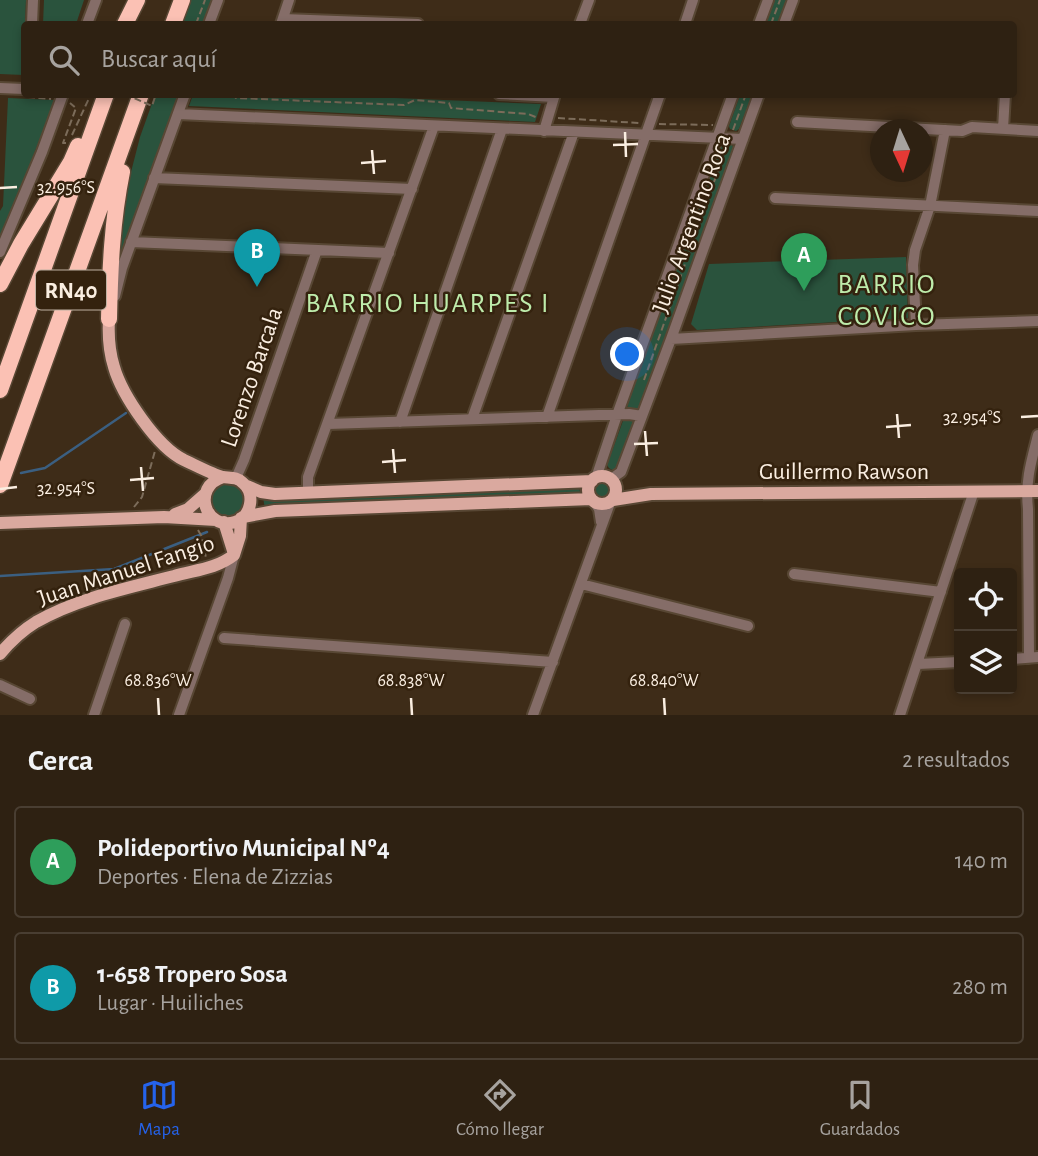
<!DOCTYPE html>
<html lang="es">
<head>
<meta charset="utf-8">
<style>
	body { margin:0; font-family:"Alegreya Sans",sans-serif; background:#36291b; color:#f1f3f6 }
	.controls { position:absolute; right:21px; bottom:21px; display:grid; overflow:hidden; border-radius:7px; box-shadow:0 4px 10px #0003 }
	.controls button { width:63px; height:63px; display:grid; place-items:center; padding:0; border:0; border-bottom:2px solid #493e32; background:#2e2112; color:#f1f3f6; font:35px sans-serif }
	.compass { position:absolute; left:870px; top:119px; width:63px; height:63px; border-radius:50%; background:#2e2112; box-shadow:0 4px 10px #0003; rotate:176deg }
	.you { position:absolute; left:628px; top:355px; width:24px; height:24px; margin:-18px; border:5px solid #fff; border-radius:50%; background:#1a73e8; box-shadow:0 0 0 10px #1a73e833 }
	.badge { display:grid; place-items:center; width:46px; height:46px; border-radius:50%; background:#2563eb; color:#fff; font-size:23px; font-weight:700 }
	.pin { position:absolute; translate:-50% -58px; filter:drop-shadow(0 2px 4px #0008) }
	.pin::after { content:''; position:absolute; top:37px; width:24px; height:21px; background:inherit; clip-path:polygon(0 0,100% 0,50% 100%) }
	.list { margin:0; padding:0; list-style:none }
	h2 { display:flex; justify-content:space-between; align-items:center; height:91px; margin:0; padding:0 28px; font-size:30px }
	h2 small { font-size:23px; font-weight:400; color:#a7a39f }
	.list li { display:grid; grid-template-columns:46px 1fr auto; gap:21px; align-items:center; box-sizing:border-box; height:112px; margin:0 14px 14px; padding:0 14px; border:2px solid #493e32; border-radius:7px }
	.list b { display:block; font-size:26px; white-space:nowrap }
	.list p { margin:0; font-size:23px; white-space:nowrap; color:#a7a39f }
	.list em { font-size:23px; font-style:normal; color:#a7a39f }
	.icon { flex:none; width:38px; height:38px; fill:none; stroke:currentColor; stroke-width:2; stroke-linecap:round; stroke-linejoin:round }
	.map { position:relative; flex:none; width:1038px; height:715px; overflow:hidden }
	.search { position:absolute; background:#2e2112; box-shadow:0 4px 10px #0003; left:21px; right:21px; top:21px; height:77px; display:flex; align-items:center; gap:18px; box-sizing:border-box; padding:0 24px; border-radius:7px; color:#a7a39f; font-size:26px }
	.sheet { height:343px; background:#2e2112 }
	nav { display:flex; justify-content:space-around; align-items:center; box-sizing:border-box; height:98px; border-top:2px solid #493e32; background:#2e2112; font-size:19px; color:#a7a39f }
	nav a { display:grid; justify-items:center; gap:4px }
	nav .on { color:#2563eb }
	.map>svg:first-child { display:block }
</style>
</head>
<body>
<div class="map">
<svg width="1038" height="715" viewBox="0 0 1038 715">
	<rect width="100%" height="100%" fill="#3e2c18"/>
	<path fill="#2a533d" d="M0 0H26L23 75 0 74Z
		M44 0H84L76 24H43Z
		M190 0H212L203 24H181Z
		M775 0H786L777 24H766Z
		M155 95H178L115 271 123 203 140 137Z
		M193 95H323L541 104 535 122 189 106Z
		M740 95H752L739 129 736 131 730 129 729 126Z
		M8 98 55 100 0 241V211L3 206Z
		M724 145H732L734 148 640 409 636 411 628 408 627 405 720 147Z
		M906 257 908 318 697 330 691 324 709 264Z
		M624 418 633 419 635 422 619 468 612 470 609 468 607 465Z
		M592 491a10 10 0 1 1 20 0a10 10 0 1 1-20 0Z
		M211 500a17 17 0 1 1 34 0a17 17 0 1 1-34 0Z
		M578 487 580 491 579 495 265 509 263 497Z"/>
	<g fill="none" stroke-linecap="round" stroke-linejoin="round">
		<path stroke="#3b5f81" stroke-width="2.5" d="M21 473 45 468 126 413
			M0 576 114 569 207 532"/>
		<g stroke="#584734" stroke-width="14">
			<path id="minor" d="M283 19 418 24
				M32 24 33 0
				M87 24 96 0
				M209 24 218 0
				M281 24 289 0
				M580 24 589 0
				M685 24 693 0
				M759 24 768 0
				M784 24 793 0
				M0 88 24 89
				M499 94 554 97
				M178 114 743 139
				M797 122 962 131 972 127 1038 131
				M1003 129 1005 94
				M544 131 555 94
				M154 178 412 189
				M775 198 1038 211
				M131 242 389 253
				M0 252 42 152 63 94
				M115 296 122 268 185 94
				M916 325 913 265 915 250 930 206 945 130
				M671 339 916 325 1038 321
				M547 417 660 94
				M472 419 574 132
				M400 422 502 129
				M328 424 629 414 642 416
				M236 478 244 460 317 250
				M596 478 617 415 733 94
				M611 479 621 472 671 339 759 94
				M308 493V477L434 126
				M595 503 599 509 601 522
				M794 574 941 592
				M581 584 748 626
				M224 638 553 662
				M1029 658 1028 509C1025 482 1031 462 1038 435
				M1012 659 1038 657
				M918 664 959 662
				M0 685 30 699
				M94 715 125 624
				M179 715 228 578 234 555
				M533 715 610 503
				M900 715 974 491"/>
		</g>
		<g stroke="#584734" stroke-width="16">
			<path id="major" d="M109 319C108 336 109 351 114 367 122 395 157 447 184 460 193 464 214 475 223 477 231 478 237 477 243 483 256 494 251 517 235 522 205 531 191 487 223 477
				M588 490a14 14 0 1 1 28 0a14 14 0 1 1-28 0Z
				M247 486 261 492 275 494 592 481
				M613 500 651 494 1038 491
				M175 514 188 509 205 494
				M243 517 275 511 591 499
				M224 522 234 554
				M0 523 164 517 216 520
				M234 555 240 536 241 518
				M0 654C10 642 23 630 36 622 78 598 128 588 174 576 195 570 216 569 234 555"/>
		</g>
		<g stroke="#584734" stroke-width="19">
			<path id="highway" d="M125 24 137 0
				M173 24 182 0
				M0 284 21 244 71 162 78 146
				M109 319C110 269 112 221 122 172
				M0 390 106 94
				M0 485 141 94"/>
		</g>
		<path stroke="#7c6c5a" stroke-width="2" stroke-dasharray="7 3.5" stroke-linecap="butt" d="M196 24 205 0
			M771 24 780 0
			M231 94 236 98 404 105 415 100 449 103 451 108 528 114 538 118
			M28 97 51 99
			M558 118 639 123
			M659 124 713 125
			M733 130 746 94
			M72 135 91 94
			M66 143H63L76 108 70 103
			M644 380 726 148
			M134 507 142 497 155 451
			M198 530 202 537 206 558"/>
		<use href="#minor" stroke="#856d68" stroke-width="10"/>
		<use href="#major" stroke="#daa99f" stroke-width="12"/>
		<use href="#highway" stroke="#fbc1b4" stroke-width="16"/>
		<path stroke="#7c6c5a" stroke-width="2" stroke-dasharray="7 3.5" stroke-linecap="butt" d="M125 94 152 106 156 94"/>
	</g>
	<path fill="none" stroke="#faeee1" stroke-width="2.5" d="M625 132 626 157M613 145 638 144M372 150 374 174M361 163 386 161M0 188 17 187M897 414 899 438M1021 417 1038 416M886 427 911 425M645 431 647 456M634 444 658 443M393 449 395 473M382 462 406 460M141 467 143 491M130 480 154 478M0 489 17 487M158 698 159 715M411 698 412 715M664 698 665 715"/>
	<g text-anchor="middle" stroke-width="5" stroke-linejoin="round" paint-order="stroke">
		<rect fill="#34220e" stroke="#bfb1a2" stroke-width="2" x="36" y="270.5" width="70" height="39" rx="5"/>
		<g font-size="23" font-weight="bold" fill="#faeee1">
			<text x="71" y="298">RN40</text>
		</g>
		<g font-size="24" fill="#faeee1" stroke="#34220e">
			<text transform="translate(691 223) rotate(-70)" y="8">Julio Argentino Roca</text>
			<text transform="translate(251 377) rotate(-71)" y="8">Lorenzo Barcala</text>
			<text x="844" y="479">Guillermo Rawson</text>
			<text transform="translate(126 570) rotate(-18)" y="8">Juan Manuel Fangio</text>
		</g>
		<g font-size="28" letter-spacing="2" fill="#beecab" stroke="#34220e">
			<text x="887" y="293">BARRIO<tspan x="887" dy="32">COVICO</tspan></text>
			<text x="428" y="312">BARRIO HUARPES I</text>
		</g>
	</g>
	<g font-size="18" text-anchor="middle" fill="#faeee1" stroke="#34220e" stroke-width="5" stroke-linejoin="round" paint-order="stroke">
		<text x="66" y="193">32.956°S</text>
		<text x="972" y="423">32.954°S</text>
		<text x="66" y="494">32.954°S</text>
		<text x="158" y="686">68.836°W</text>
		<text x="411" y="686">68.838°W</text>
		<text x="664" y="686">68.840°W</text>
	</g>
</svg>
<div class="controls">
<button><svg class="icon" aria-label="locate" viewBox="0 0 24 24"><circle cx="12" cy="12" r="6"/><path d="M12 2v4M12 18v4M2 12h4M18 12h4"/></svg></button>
<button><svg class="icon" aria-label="layers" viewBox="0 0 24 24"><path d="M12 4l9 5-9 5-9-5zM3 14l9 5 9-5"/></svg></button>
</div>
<svg class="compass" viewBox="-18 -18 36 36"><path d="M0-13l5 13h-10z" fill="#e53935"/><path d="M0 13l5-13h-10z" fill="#a7a39f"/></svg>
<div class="you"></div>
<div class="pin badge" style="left:804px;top:291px;background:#2e9e5b">A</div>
<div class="pin badge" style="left:257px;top:287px;background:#0f9aa8">B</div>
<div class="search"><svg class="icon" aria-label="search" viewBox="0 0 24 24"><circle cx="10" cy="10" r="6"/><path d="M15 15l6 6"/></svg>Buscar aquí</div>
</div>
<section class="sheet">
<h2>Cerca<small>2 resultados</small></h2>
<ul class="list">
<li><span class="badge" style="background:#2e9e5b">A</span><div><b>Polideportivo Municipal Nº4</b><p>Deportes · Elena de Zizzias</p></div><em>140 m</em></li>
<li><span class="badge" style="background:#0f9aa8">B</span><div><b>1-658 Tropero Sosa</b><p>Lugar · Huiliches</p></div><em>280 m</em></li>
</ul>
</section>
<nav>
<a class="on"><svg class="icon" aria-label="map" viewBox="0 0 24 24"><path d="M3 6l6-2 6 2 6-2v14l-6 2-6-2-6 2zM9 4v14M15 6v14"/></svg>Mapa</a>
<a><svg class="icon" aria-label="directions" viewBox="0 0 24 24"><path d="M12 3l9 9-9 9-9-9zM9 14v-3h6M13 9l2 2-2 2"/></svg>Cómo llegar</a>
<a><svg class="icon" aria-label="saved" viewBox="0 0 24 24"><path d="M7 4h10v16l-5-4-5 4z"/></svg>Guardados</a>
</nav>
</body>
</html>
